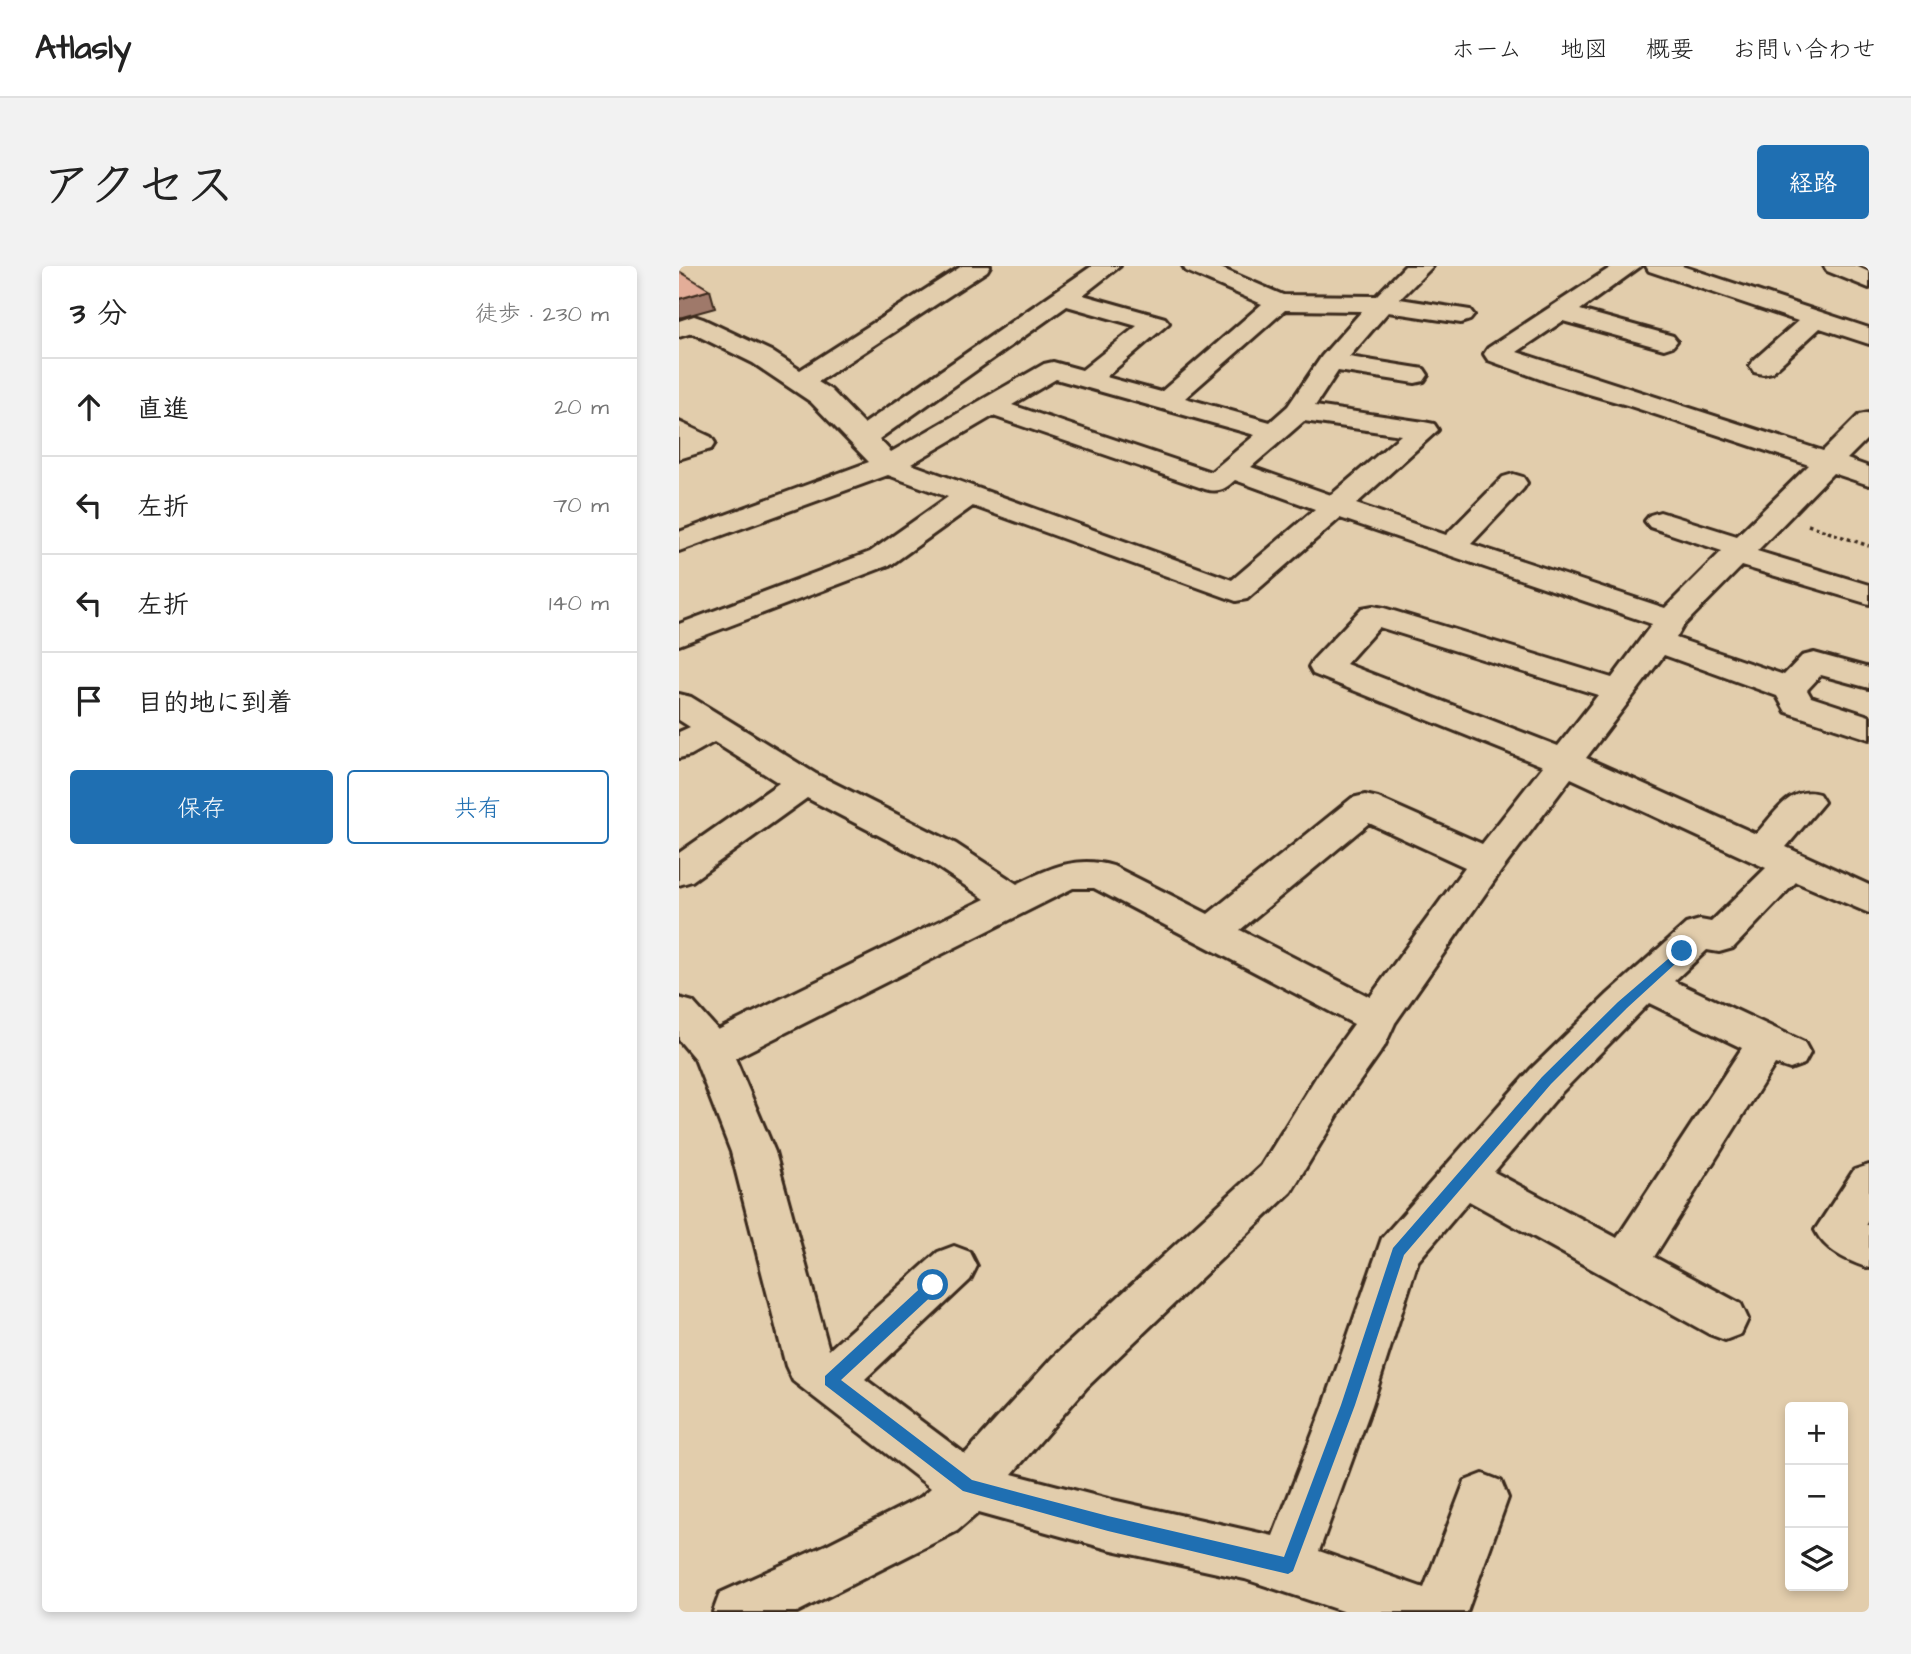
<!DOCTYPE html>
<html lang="ja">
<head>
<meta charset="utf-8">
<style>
	body { margin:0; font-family:"Architects Daughter","Klee One",sans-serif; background:#f2f2f2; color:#222 }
	.controls { position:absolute; right:21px; bottom:21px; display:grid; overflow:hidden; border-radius:7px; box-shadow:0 4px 10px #0003 }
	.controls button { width:63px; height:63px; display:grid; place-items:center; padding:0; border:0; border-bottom:2px solid #e0e0e0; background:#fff; color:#222; font:35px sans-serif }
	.stop { position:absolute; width:21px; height:21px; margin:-16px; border:5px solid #1f6fb2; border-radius:50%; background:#fff }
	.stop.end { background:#1f6fb2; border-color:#fff; box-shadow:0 2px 7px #0008 }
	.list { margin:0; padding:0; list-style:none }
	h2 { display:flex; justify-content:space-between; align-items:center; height:91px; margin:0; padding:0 28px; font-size:30px }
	h2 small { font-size:23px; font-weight:400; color:#767676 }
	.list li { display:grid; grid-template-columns:46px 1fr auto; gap:21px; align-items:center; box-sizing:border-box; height:98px; padding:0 28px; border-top:2px solid #e0e0e0 }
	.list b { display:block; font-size:26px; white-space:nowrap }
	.list em { font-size:23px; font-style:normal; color:#767676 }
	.actions { display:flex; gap:14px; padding:21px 28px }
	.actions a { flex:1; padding:16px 0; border:2px solid #1f6fb2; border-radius:7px; text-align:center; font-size:24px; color:#1f6fb2 }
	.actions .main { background:#1f6fb2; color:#fff }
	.icon { flex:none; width:38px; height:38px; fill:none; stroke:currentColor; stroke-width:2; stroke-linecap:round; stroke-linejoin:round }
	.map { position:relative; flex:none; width:1190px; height:1346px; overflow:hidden; border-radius:7px }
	header { display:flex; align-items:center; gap:42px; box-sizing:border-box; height:98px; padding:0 35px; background:#fff; border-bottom:2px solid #e0e0e0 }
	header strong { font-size:33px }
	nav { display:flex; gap:38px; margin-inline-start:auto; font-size:24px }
	.intro { display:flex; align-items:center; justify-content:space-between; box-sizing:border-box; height:168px; padding:0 42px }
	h1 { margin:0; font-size:49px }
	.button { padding:18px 32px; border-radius:7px; background:#1f6fb2; color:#fff; font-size:24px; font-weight:700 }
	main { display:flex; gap:42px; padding:0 42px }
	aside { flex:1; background:#fff; border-radius:7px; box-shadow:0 4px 10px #0003 }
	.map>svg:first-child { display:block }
</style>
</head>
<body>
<header>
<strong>Atlasly</strong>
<nav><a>ホーム</a><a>地図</a><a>概要</a><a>お問い合わせ</a></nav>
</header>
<div class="intro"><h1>アクセス</h1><a class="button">経路</a></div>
<main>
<aside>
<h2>3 分<small>徒歩 · 230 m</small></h2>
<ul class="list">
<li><svg class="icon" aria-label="ahead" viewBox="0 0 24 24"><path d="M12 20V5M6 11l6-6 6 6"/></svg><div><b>直進</b></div><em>20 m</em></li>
<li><svg class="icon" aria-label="left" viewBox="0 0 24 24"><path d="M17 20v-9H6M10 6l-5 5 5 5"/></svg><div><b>左折</b></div><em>70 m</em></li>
<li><svg class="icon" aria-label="left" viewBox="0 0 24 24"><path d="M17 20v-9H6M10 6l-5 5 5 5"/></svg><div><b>左折</b></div><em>140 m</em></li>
<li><svg class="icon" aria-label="arrive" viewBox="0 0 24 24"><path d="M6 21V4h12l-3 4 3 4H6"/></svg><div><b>目的地に到着</b></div></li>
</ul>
<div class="actions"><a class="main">保存</a><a>共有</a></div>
</aside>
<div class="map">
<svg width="1190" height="1346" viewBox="0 0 1190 1346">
	<rect width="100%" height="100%" fill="#e2cdac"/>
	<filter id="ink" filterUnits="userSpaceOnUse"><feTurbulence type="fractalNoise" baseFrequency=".0143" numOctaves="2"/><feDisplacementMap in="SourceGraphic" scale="14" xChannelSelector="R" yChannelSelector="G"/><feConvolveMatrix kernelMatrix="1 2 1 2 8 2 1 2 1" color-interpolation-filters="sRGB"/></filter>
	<g filter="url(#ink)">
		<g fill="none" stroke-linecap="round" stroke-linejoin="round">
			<g stroke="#3b2a1e" stroke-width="6">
				<path id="minor" d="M283 0H311L308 5 139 116 152 124 185 158 413 0H441L404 29 486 52 490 57 427 111 482 126 583 38 507 5 504 0H537L604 29 697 30 726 0H754L721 33 791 44 795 49 791 54 782 57 709 46 670 91 745 103 749 109 745 115 736 117 659 105 636 140 745 156 755 158 759 164 677 238 767 269 824 211 834 208 844 211 848 217 844 223 792 278 986 342 1043 285 971 261 966 255 971 249 981 246 1058 270 1130 199 948 139 872 117 809 94 805 88 809 82 934 0H962L901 44 994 70 998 75 994 80 985 83 884 55 838 86 1144 185 1180 149 1190 147V171L1168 193 1190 201V219L1154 207 1078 285 1190 319V338L1063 300 1004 360 997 372 1105 409 1123 390 1135 387 1190 402V422L1142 409 1128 424 1132 431 1190 450V473L1107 446 1098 430 985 389 907 492 1077 568C1095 549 1111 519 1140 528L1145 536 1107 581 1190 619V647L1117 616 1054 682 1040 686 1028 684 995 715 1125 776 1131 787 1125 798 1111 803 1096 798 975 991 1062 1038 1069 1053 1062 1068 1046 1074 1030 1068 790 935 739 995 693 1139 640 1285 745 1322 786 1215 804 1208 822 1215 829 1232 788 1346H666L566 1313 429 1283 299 1247 278 1265 118 1346H34L41 1327 147 1279 242 1231 252 1222 114 1115 107 1100 52 886 16 793 0 774V732L14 736 39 764 306 633 251 596 128 532 13 615 0 619V587L100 517 35 476 12 489 0 492V466L11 461 0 454V428L12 431 137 508 277 578 338 618C370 602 398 589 434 600L529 648 673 532 686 529 699 532 803 578 864 500 634 408 630 401 634 394 683 342 694 340 705 342 933 412 973 358 661 252 568 333 557 335 294 240 213 298 0 379V358L191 286 269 231 209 209 0 285V266L190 196 132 136 74 97 13 67 0 71V55L15 50 24 53 92 85 121 104ZM388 40 458 60 403 104 374 96 365 98 212 186 200 173ZM606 44 683 45 643 90 609 140 591 156 506 132ZM377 113 576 169 532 206 333 139ZM314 150 526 223C540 227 546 223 556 214L636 243 553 314 232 198ZM625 155 722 169 652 229 572 201ZM700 361 919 429 879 480 667 398ZM892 512 1087 602 1032 656 1021 654 1007 658 929 728 852 803 703 972 645 1139 594 1270 429 1233 333 1208 408 1121 612 926 671 829 705 781 716 757 822 605ZM690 557 786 601 691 731 561 664ZM394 622H415L675 758 641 805 582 900 374 1091 286 1188 186 1113 291 1014 298 1000 291 986 275 980 259 986 150 1084 96 886 56 792ZM970 737 1063 782 938 972 815 906 882 827Z
					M967 0H1003L1190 62V78L1141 62 1093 106 1084 108 1075 106 1071 100 1075 94 1119 55 970 5Z
					M1145 0H1177L1190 6V22L1148 5Z
					M0 156 32 171 36 177 32 183 0 193Z
					M1190 899V953L1187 958 1190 960V1002C1169 995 1146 985 1136 964L1175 904Z"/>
			</g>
			<path stroke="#3b2a1e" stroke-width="3.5" stroke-dasharray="3.5 3.5" stroke-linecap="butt" d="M1129 259 1190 280"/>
			<use href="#minor" fill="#e2cdac" fill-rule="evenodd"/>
		</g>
		<path fill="#9f796a" stroke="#3b2a1e" stroke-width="2" d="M31 24 36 42 0 52V33Z"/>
		<path fill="#e3ad98" stroke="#3b2a1e" stroke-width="2" d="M0 5 31 24 0 33Z"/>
	</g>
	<path fill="#1f6fb2" d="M1003 681 1007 682V688L948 742 872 818 725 989 676 1139 614 1305 609 1308 429 1265 284 1225 146 1119V1110L249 1015H259V1024L162 1114 293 1214 429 1250 605 1291 662 1139 714 982 863 811 939 736Z"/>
</svg>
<div class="controls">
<button>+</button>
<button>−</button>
<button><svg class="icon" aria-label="layers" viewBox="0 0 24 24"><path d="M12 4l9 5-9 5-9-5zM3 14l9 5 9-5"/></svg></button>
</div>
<div class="stop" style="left:254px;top:1019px"></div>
<div class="stop end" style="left:1003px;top:685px"></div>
</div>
</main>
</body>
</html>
